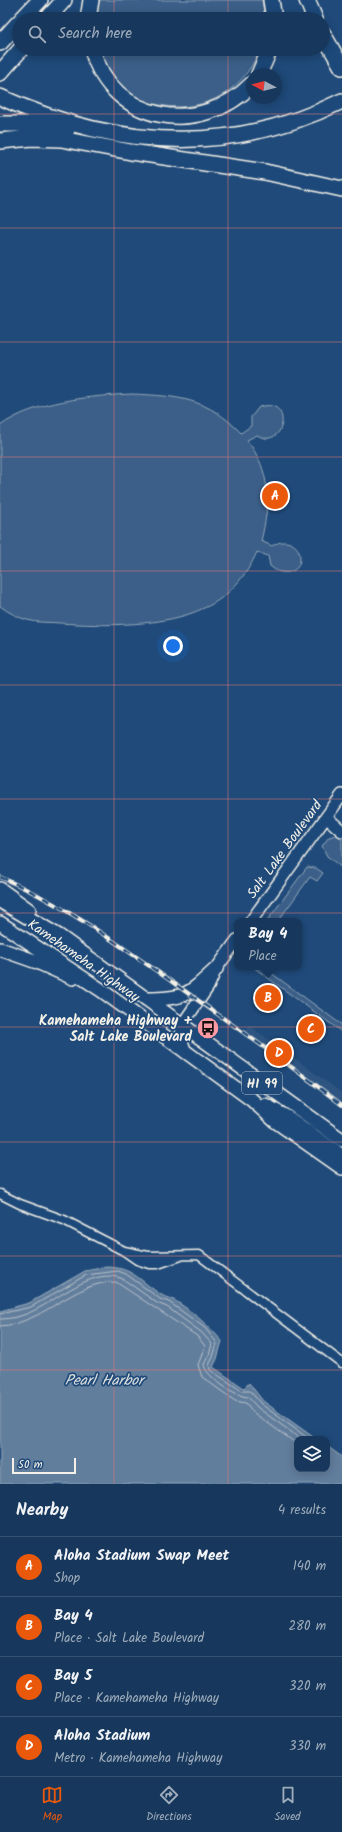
<!DOCTYPE html>
<html lang="en">
<head>
<meta charset="utf-8">
<style>
	body { margin:0; font-family:Kalam,sans-serif; background:#203f62; color:#f1f3f6 }
	.controls { position:absolute; right:12px; bottom:12px; display:grid; overflow:hidden; border-radius:8px; box-shadow:0 2px 10px #0003 }
	.controls button { width:36px; height:36px; display:grid; place-items:center; padding:0; border:0; border-bottom:1px solid #365272; background:#17385c; color:#f1f3f6; font:20px sans-serif }
	.compass { position:absolute; left:246px; top:68px; width:36px; height:36px; border-radius:50%; background:#17385c; box-shadow:0 2px 10px #0003; rotate:277deg }
	.scale { position:absolute; left:12px; bottom:10px; width:64px; box-sizing:border-box; padding-left:4px; border:2px solid #f4f1e8; border-top:0; font-size:11px; line-height:14px; white-space:nowrap; color:#f4f1e8; -webkit-text-stroke:3px #1f4a7a; paint-order:stroke }
	.you { position:absolute; left:173px; top:646px; width:14px; height:14px; margin:-10px; border:3px solid #fff; border-radius:50%; background:#1a73e8; box-shadow:0 0 0 6px #1a73e833 }
	.badge { display:grid; place-items:center; width:26px; height:26px; border-radius:50%; background:#ea580c; color:#fff; font-size:13px; font-weight:700 }
	.pin { position:absolute; translate:-50% -50%; border:2px solid #fff; box-shadow:0 1px 4px #0006 }
	.popup { position:absolute; left:234px; top:918px; width:68px; height:52px; box-sizing:border-box; display:grid; place-content:center; border-radius:8px; background:#17385c; filter:drop-shadow(0 1px 3px #0005); font-size:13px; white-space:nowrap; color:#9eacbb }
	.popup b { font-size:15px; color:#f1f3f6 }
	.popup::after { content:''; position:absolute; left:50%; top:100%; margin-left:-8px; border:8px solid transparent; border-top-color:#17385c }
	.list { margin:0; padding:0; list-style:none }
	h2 { display:flex; justify-content:space-between; align-items:center; height:52px; margin:0; padding:0 16px; font-size:17px }
	h2 small { font-size:13px; font-weight:400; color:#9eacbb }
	.list li { display:grid; grid-template-columns:26px 1fr auto; gap:12px; align-items:center; box-sizing:border-box; height:60px; padding:0 16px; border-top:1px solid #365272 }
	.list b { display:block; font-size:15px; white-space:nowrap }
	.list p { margin:0; font-size:13px; white-space:nowrap; color:#9eacbb }
	.list em { font-size:13px; font-style:normal; color:#9eacbb }
	.icon { flex:none; width:22px; height:22px; fill:none; stroke:currentColor; stroke-width:2; stroke-linecap:round; stroke-linejoin:round }
	.map { position:relative; flex:none; width:342px; height:1484px; overflow:hidden }
	.search { position:absolute; background:#17385c; box-shadow:0 2px 10px #0003; left:12px; right:12px; top:12px; height:44px; display:flex; align-items:center; gap:10px; box-sizing:border-box; padding:0 14px; border-radius:22px; color:#9eacbb; font-size:15px }
	.sheet { height:292px; background:#17385c }
	nav { display:flex; justify-content:space-around; align-items:center; box-sizing:border-box; height:56px; border-top:1px solid #365272; background:#17385c; font-size:11px; color:#9eacbb }
	nav a { display:grid; justify-items:center; gap:2px }
	nav .on { color:#ea580c }
	.map>svg:first-child { display:block }
</style>
</head>
<body>
<div class="map">
<svg width="342" height="1484" viewBox="0 0 342 1484">
	<rect width="100%" height="100%" fill="#1f4a7a"/>
	<filter id="ink" filterUnits="userSpaceOnUse"><feTurbulence type="fractalNoise" baseFrequency=".025" numOctaves="2"/><feDisplacementMap in="SourceGraphic" scale="8" xChannelSelector="R" yChannelSelector="G"/><feConvolveMatrix kernelMatrix="1 2 1 2 8 2 1 2 1" color-interpolation-filters="sRGB"/></filter>
	<g filter="url(#ink)">
		<path fill="#2d5581" d="M249 1025 342 1093V1106L321 1088 243 1033Z"/>
		<path fill="#3a5f88" stroke="#97a8b8" d="M99 0H262L265 19H95Z
			M98 49H260C242 95 198 116 151 103 138 99 122 91 113 79 107 71 103 58 98 49Z
			M132 394C178 396 208 398 241 433L251 426V417L259 407C295 396 285 452 257 435L247 440C272 473 270 504 261 541L272 546C283 538 299 542 300 557 301 575 280 576 270 566L268 556 257 552C247 575 228 598 204 608 165 627 104 626 60 623 50 622 38 623 27 620 17 617 8 612 0 606V426C34 401 91 396 132 394Z
			M339 834 342 835V868L327 856 322 846 329 837Z
			M307 867 316 868 323 873 317 881 310 877 278 921H267Z
			M253 967H263L342 1025V1032Z"/>
		<path fill="#627e9d" stroke="#9cacbb" d="M106 1267C134 1267 140 1282 162 1295 164 1297 167 1297 170 1298 188 1307 209 1326 222 1341L217 1359 213 1367 244 1388 249 1383 263 1401 316 1439H297V1469H327V1446L342 1457V1484H0V1311L29 1303 85 1271Z"/>
		<g fill="none" stroke-linecap="round" stroke-linejoin="round">
			<path stroke="#bac3ca" stroke-width="1" d="M0 1314 31 1307 86 1275 118 1271 126 1274 160 1299 169 1302 205 1328 217 1343 213 1357 209 1365 210 1370 242 1391H250L261 1404 309 1439
				M0 1319C11 1319 23 1316 33 1311 59 1299 94 1266 123 1279L157 1303 167 1307 201 1332 212 1344 209 1355 204 1364C204 1376 237 1397 248 1397L258 1408 301 1439
				M0 1326C44 1324 73 1281 116 1282L197 1336 205 1346 198 1365 202 1377 235 1401 246 1403 254 1413 297 1444"/>
			<g stroke="#f4f1e8" stroke-width="11">
				<path id="street" d="M0 1194 20 1204 64 1220 124 1251 137 1260 149 1264H158L181 1256
					M124 1251 148 1256 199 1255 342 1363"/>
			</g>
			<g stroke="#f4f1e8" stroke-width="14">
				<path id="secondary" d="M326 817 342 831
					M251 921 342 795
					M186 1053 181 1038 182 1025 208 987 216 969 237 940"/>
			</g>
			<g stroke="#f4f1e8" stroke-width="16">
				<path id="primary" d="M0 889 29 910
					M0 901 59 936 342 1140
					M0 923 101 990 252 1100 275 1121 342 1168
					M0 949 37 962 73 978
					M146 999C186 999 188 995 216 969
					M265 1105 290 1119 342 1156"/>
			</g>
			<g stroke="#f4f1e8" stroke-width="18">
				<path id="highway" d="M271 0 274 19
					M307 0 315 19
					M22 19 40 0
					M47 19 64 0
					M88 19 91 0
					M323 34 342 67
					M0 43 19 22
					M92 49C112 124 201 137 252 84
					M0 73 21 49
					M259 74 270 49
					M0 97C113 148 229 157 342 101
					M0 124H25L67 130
					M0 141 32 138 61 139 131 152 265 172 342 189"/>
			</g>
			<use href="#street" stroke="#1f4a7a" stroke-width="8"/>
			<use href="#secondary" stroke="#1f4a7a" stroke-width="11"/>
			<use href="#primary" stroke="#1f4a7a" stroke-width="13"/>
			<use href="#highway" stroke="#1f4a7a" stroke-width="15"/>
			<g stroke="#f4f1e8" stroke-width="4">
				<path id="rail" d="M0 877C64 904 119 945 175 984 231 1024 288 1063 342 1105"/>
			</g>
			<use href="#rail" stroke="#1f4a7a" stroke-width="2.5" stroke-dasharray="8" stroke-linecap="butt"/>
		</g>
	</g>
	<path fill="none" stroke="#e27875" stroke-width="1" stroke-opacity="0.55" d="M114 0V19M228 0V19M114 49V1484M228 49V1484M0 114H342M0 228H342M0 342H342M0 457H342M0 571H342M0 685H342M0 799H342M0 913H342M0 1027H342M0 1142H342M0 1256H342M0 1370H342"/>
	<defs>
		<g id="bus-disc" transform="scale(1.15)"><circle r="9.5" fill="#ff9aa2" stroke="#1f4a7a"/><path d="M-5-6H5V4H4V6H2V4H-2V6H-4V4H-5ZM-3.5-4V0h7V-4ZM-3.5 1.2v1.5H-2V1.2ZM2 1.2v1.5H3.5V1.2Z" fill="#111"/></g>
	</defs>
	<g fill-rule="evenodd">
		<use href="#bus-disc" x="208" y="1028"/>
	</g>
	<g text-anchor="middle" stroke-width="3.5" stroke-linejoin="round" paint-order="stroke">
		<rect fill="#1f4a7a" stroke="#b4bfc7" stroke-width="1" x="242" y="1072" width="40" height="22" rx="3"/>
		<g font-size="13" font-weight="bold" fill="#f4f1e8">
			<text x="262" y="1088">HI 99</text>
		</g>
		<g font-size="14" fill="#f4f1e8" stroke="#1f4a7a">
			<text transform="translate(284 849) rotate(-54)" y="5">Salt Lake Boulevard</text>
			<text transform="translate(84 960) rotate(35)" y="5">Kamehameha Highway</text>
		</g>
		<g font-size="14" font-weight="bold" fill="#f4f1e8" stroke="#1f4a7a" text-anchor="end">
			<text x="192" y="1025">Kamehameha Highway +<tspan x="192" dy="16">Salt Lake Boulevard</tspan></text>
		</g>
		<g font-size="15" font-style="italic" fill="#dee0dd" stroke="#1f4a7a">
			<text x="104" y="1385">Pearl Harbor</text>
		</g>
	</g>
</svg>
<div class="controls">
<button><svg class="icon" aria-label="layers" viewBox="0 0 24 24"><path d="M12 4l9 5-9 5-9-5zM3 14l9 5 9-5"/></svg></button>
</div>
<svg class="compass" viewBox="-18 -18 36 36"><path d="M0-13l5 13h-10z" fill="#e53935"/><path d="M0 13l5-13h-10z" fill="#9eacbb"/></svg>
<div class="scale">50 m</div>
<div class="you"></div>
<div class="pin badge" style="left:275px;top:496px">A</div>
<div class="pin badge" style="left:268px;top:998px">B</div>
<div class="popup"><b>Bay 4</b>Place</div>
<div class="pin badge" style="left:311px;top:1029px">C</div>
<div class="pin badge" style="left:279px;top:1053px">D</div>
<div class="search"><svg class="icon" aria-label="search" viewBox="0 0 24 24"><circle cx="10" cy="10" r="6"/><path d="M15 15l6 6"/></svg>Search here</div>
</div>
<section class="sheet">
<h2>Nearby<small>4 results</small></h2>
<ul class="list">
<li><span class="badge">A</span><div><b>Aloha Stadium Swap Meet</b><p>Shop</p></div><em>140 m</em></li>
<li><span class="badge">B</span><div><b>Bay 4</b><p>Place · Salt Lake Boulevard</p></div><em>280 m</em></li>
<li><span class="badge">C</span><div><b>Bay 5</b><p>Place · Kamehameha Highway</p></div><em>320 m</em></li>
<li><span class="badge">D</span><div><b>Aloha Stadium</b><p>Metro · Kamehameha Highway</p></div><em>330 m</em></li>
</ul>
</section>
<nav>
<a class="on"><svg class="icon" aria-label="map" viewBox="0 0 24 24"><path d="M3 6l6-2 6 2 6-2v14l-6 2-6-2-6 2zM9 4v14M15 6v14"/></svg>Map</a>
<a><svg class="icon" aria-label="directions" viewBox="0 0 24 24"><path d="M12 3l9 9-9 9-9-9zM9 14v-3h6M13 9l2 2-2 2"/></svg>Directions</a>
<a><svg class="icon" aria-label="saved" viewBox="0 0 24 24"><path d="M7 4h10v16l-5-4-5 4z"/></svg>Saved</a>
</nav>
</body>
</html>
